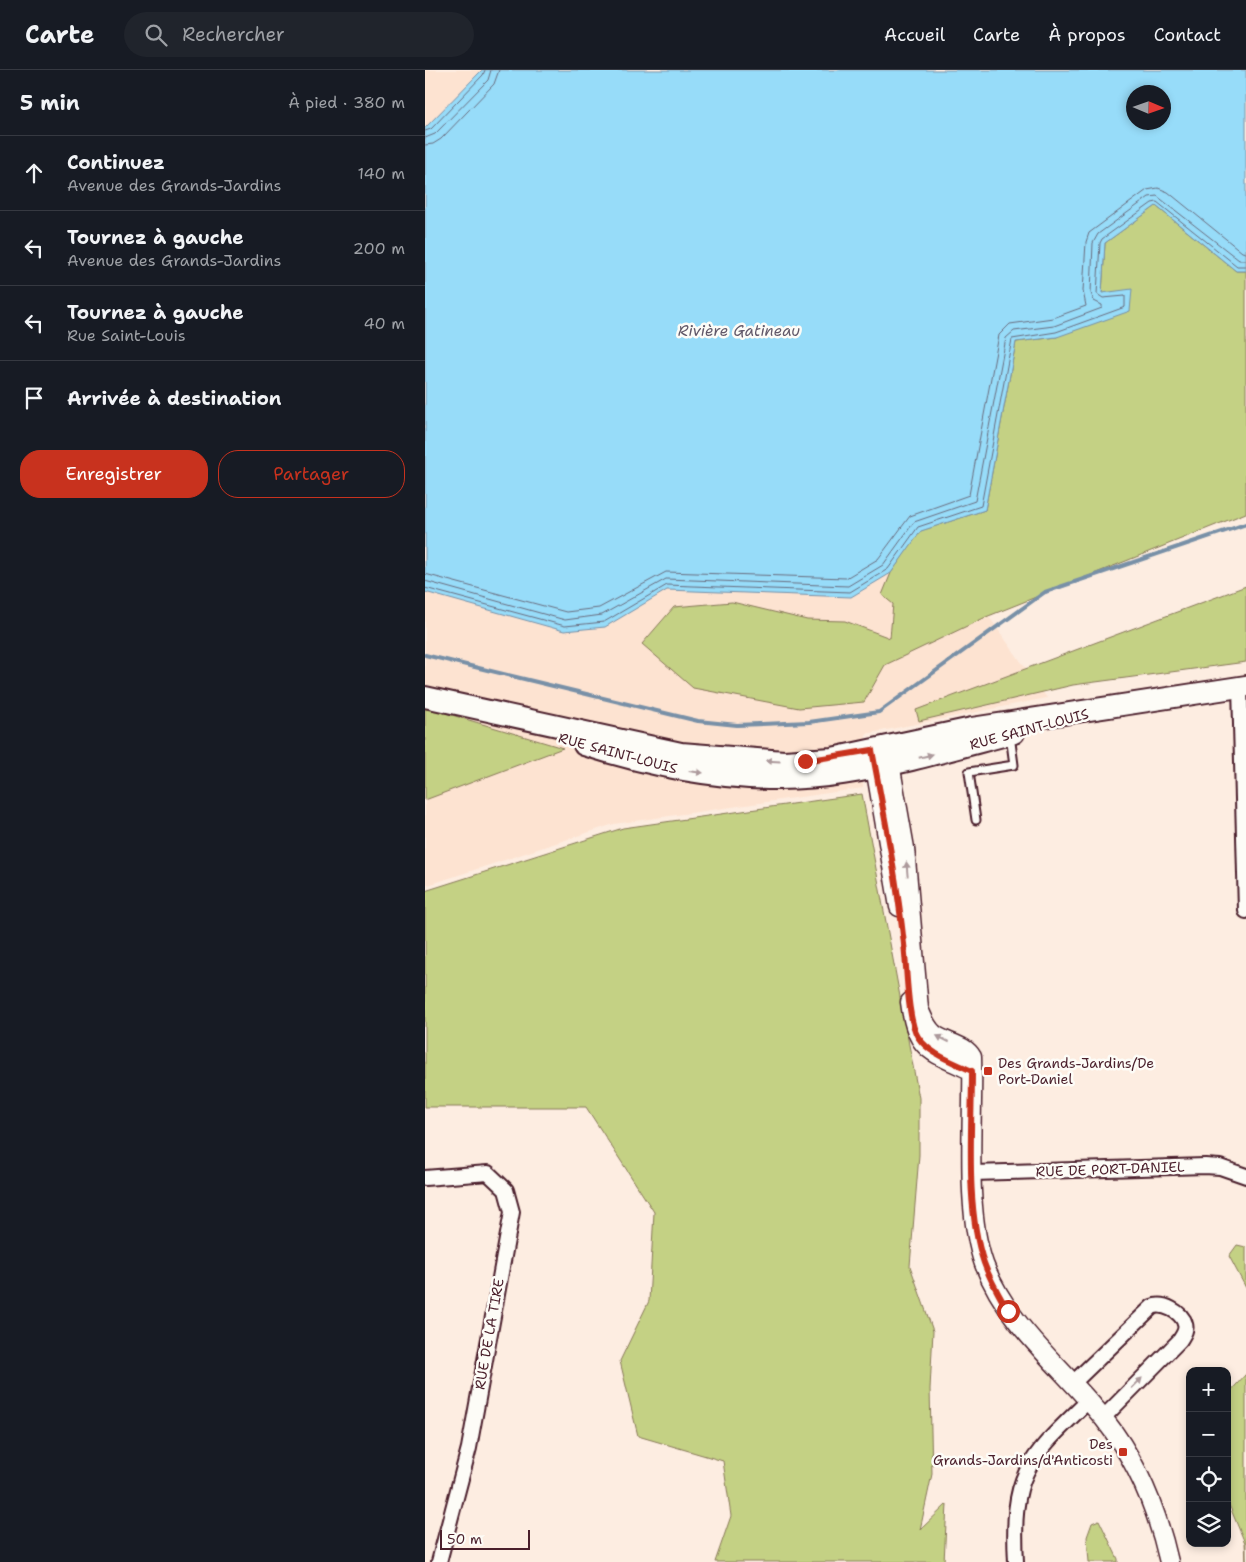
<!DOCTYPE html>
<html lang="fr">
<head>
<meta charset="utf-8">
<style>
	body { margin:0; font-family:"Shantell Sans",sans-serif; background:#20242c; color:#f1f3f6 }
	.controls { position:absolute; right:15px; bottom:15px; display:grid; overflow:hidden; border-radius:10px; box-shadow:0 2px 8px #0003 }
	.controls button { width:45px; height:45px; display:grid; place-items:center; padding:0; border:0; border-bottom:1px solid #363941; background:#171b24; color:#f1f3f6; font:25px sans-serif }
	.compass { position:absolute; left:701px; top:15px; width:45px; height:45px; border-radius:50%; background:#171b24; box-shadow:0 2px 8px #0003; rotate:92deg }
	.scale { position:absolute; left:15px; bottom:12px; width:90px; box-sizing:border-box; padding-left:5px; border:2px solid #4a1f2b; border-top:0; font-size:14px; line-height:18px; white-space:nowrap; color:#4a1f2b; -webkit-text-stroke:4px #fdfcf7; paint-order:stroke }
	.stop { position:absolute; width:15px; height:15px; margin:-11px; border:4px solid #c8321e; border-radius:50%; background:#fff }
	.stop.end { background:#c8321e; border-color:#fff; box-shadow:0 1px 5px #0008 }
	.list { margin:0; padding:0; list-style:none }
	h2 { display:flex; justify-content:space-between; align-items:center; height:65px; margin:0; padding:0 20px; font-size:21px }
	h2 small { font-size:16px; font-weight:400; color:#9ea1a6 }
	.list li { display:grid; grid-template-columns:32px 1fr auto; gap:15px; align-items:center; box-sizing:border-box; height:75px; padding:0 20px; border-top:1px solid #363941 }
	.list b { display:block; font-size:19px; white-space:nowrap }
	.list p { margin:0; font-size:16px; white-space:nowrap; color:#9ea1a6 }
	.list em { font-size:16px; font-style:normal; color:#9ea1a6 }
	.actions { display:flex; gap:10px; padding:15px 20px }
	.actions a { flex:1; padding:11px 0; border:1px solid #c8321e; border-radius:20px; text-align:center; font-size:18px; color:#c8321e }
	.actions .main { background:#c8321e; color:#fff }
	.icon { flex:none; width:28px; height:28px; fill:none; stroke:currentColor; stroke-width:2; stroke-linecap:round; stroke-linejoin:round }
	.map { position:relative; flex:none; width:821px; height:1492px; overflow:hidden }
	header { display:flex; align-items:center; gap:30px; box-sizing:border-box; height:70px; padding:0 25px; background:#171b24; border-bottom:1px solid #363941 }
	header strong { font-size:24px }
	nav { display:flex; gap:28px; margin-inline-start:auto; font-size:18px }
	.search { width:350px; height:45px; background:#20242c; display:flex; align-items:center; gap:12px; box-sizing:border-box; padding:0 18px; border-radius:28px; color:#9ea1a6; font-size:19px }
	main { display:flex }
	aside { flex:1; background:#171b24 }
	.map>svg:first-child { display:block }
</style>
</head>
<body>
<header>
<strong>Carte</strong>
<div class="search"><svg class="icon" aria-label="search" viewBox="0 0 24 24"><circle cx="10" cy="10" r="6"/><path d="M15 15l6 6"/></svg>Rechercher</div>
<nav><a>Accueil</a><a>Carte</a><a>À propos</a><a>Contact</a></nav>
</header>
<main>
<aside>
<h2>5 min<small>À pied · 380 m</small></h2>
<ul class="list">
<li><svg class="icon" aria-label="ahead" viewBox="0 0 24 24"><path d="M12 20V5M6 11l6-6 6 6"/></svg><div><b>Continuez</b><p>Avenue des Grands-Jardins</p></div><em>140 m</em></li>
<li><svg class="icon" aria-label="left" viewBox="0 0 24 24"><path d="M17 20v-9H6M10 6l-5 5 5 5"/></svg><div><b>Tournez à gauche</b><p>Avenue des Grands-Jardins</p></div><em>200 m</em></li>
<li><svg class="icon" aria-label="left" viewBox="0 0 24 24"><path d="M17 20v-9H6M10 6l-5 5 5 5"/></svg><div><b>Tournez à gauche</b><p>Rue Saint-Louis</p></div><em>40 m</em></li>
<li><svg class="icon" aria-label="arrive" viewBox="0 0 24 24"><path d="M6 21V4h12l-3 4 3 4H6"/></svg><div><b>Arrivée à destination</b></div></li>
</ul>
<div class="actions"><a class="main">Enregistrer</a><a>Partager</a></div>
</aside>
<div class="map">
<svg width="821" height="1492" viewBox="0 0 821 1492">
	<rect width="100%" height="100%" fill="#fdede1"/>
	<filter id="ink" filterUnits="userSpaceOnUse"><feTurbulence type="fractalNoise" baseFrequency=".02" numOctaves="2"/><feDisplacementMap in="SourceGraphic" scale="10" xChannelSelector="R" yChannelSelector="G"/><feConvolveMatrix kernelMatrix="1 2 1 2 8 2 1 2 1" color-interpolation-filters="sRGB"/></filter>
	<g filter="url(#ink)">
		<path fill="#fde3d1" d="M0 0H165L324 448 562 544 622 628 441 664 438 718 189 754 0 816Z"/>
		<path fill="#c4d184" stroke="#877858" d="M731 136 811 201H821V443L561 547 460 595 439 632 374 638 268 618 217 574 249 537 307 532 382 550 420 551 465 568 468 534 457 525 466 503 495 461 560 440 591 272 632 267 677 224 680 173Z
			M821 516V592L648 615 494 651 491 640Z
			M0 637 138 678 0 730Z
			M437 724 494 1028V1085L485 1196 508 1261 505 1319 507 1404 495 1460 522 1434 519 1492H290L306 1446 298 1391 213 1366 195 1291 224 1231 229 1142 161 1037H0V821L198 758Z
			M812 1175 821 1177V1218L804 1186Z
			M821 1304V1492L820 1473 802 1430V1325Z
			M674 1450 693 1489V1492H664L662 1467 667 1453Z"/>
		<path fill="#97dcf9" stroke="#7890a7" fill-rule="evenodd" d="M57 0H821V201H811L731 136 680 173 677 223 707 219 705 241 632 267 591 272 560 440 496 461 466 503 426 527 242 520 180 557 139 561 0 522V58ZM708 22H738V52H708Z"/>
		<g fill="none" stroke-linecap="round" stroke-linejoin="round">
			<path stroke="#696b7d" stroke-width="1" d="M0 61 6 59 58 5 60 0
				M0 68 10 64 63 10 66 0
				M0 75 8 74 16 69 69 14 74 0
				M0 504 141 542 174 538 241 502 421 508 453 489 485 446 544 425 574 265 585 254 628 248 661 236 658 221 661 172 664 163 722 120 733 118 743 122 817 182 821 183
				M0 511 140 550 177 545 241 509 423 516 458 495 489 452 550 431 581 268 589 261 629 256 677 238V235L669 231 666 223 668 173 673 164 724 127 732 126 814 190H821
				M0 518 140 556 179 552 242 515 425 522 463 499 493 457 556 436 587 269 631 262 700 237V226L678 228 672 224 675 173 677 169 727 133 732 132 812 196H821"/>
			<path stroke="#7890a7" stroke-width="4" d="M0 585 273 651 312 655 384 652 454 642 620 522 821 454"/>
			<g stroke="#4a1f2b" stroke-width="11">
				<path id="service" d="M551 750 544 702 589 695 585 665"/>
			</g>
			<g stroke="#4a1f2b" stroke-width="18">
				<path id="minor" d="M815 617 821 841
					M548 1103 780 1096 795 1097 821 1106
					M0 1108 63 1103 81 1120 87 1142 44 1378 14 1492
					M647 1314 727 1237C738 1232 757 1242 760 1254 762 1260 758 1265 755 1270L678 1348
					M591 1492C586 1403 602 1390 663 1331"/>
			</g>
			<g stroke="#4a1f2b" stroke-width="21">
				<path id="tertiary" d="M463 682 480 778 494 939C498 948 501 957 509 964 520 973 540 974 547 987 549 1048 539 1138 559 1194 583 1257 638 1297 679 1349 713 1392 732 1439 744 1492
					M448 685 474 837
					M485 932C491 982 506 981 547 1001"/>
			</g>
			<g stroke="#4a1f2b" stroke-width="24">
				<path id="secondary" d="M0 627 256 683 359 691 407 688 547 658 821 616
					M159 675C241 701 331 718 418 704 475 695 532 678 589 663"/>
			</g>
			<use href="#service" stroke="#fdfcf7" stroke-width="7"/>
			<use href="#minor" stroke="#fdfcf7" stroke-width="14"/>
			<use href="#tertiary" stroke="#fdfcf7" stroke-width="18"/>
			<use href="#secondary" stroke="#fdfcf7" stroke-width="20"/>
		</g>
		<defs><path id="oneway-solid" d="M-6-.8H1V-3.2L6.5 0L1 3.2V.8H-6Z" transform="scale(1.25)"/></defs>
		<g fill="#ac999b">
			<use href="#oneway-solid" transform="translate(501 686) rotate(-14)"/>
			<use href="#oneway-solid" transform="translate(348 691) rotate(-176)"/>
			<use href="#oneway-solid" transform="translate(271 702) rotate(7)"/>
			<use href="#oneway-solid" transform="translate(482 799) rotate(-95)"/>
			<use href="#oneway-solid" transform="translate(518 969) rotate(-153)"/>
			<use href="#oneway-solid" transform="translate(712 1313) rotate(-45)"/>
		</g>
	</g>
	<g fill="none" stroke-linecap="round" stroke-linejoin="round" filter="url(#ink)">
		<path stroke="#c8321e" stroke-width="6" d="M380 691 447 680C459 744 472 809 479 874 482 897 482 950 493 967 505 985 529 992 547 1001 547 1059 540 1138 559 1193 565 1210 574 1225 583 1241"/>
	</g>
	<g fill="#c8321e" stroke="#fdfcf7" stroke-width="2">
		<rect x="558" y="996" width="10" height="10" rx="2.5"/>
		<rect x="693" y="1377" width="10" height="10" rx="2.5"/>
	</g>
	<g text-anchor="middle" stroke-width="5" stroke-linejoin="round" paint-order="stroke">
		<g font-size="14" fill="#4a1f2b" stroke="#fdfcf7">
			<text transform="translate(604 659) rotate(-15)" y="5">RUE SAINT-LOUIS</text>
			<text transform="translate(193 683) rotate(15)" y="5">RUE SAINT-LOUIS</text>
			<text transform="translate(685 1099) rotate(-2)" y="5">RUE DE PORT-DANIEL</text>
			<text transform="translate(64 1264) rotate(-80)" y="5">RUE DE LA TIRE</text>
		</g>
		<g font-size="14" fill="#4a1f2b" stroke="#fdfcf7" text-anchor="start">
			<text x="573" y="998">Des Grands-Jardins/De<tspan x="573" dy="16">Port-Daniel</tspan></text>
			<text x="688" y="1379" text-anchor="end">Des<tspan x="688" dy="16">Grands-Jardins/d'Anticosti</tspan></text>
		</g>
		<g font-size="15" font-style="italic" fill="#615869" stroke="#fdfcf7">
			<text x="314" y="266">Rivière Gatineau</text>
		</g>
	</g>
</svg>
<div class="controls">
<button>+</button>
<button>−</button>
<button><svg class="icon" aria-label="locate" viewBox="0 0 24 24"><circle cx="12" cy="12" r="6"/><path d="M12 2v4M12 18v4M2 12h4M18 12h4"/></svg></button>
<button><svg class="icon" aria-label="layers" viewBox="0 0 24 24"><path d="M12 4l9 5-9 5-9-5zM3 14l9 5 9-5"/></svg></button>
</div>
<svg class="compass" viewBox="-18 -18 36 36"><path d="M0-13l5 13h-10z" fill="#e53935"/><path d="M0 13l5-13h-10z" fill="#9ea1a6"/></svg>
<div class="scale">50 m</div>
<div class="stop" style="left:583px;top:1241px"></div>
<div class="stop end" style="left:380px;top:691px"></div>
</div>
</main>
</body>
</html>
